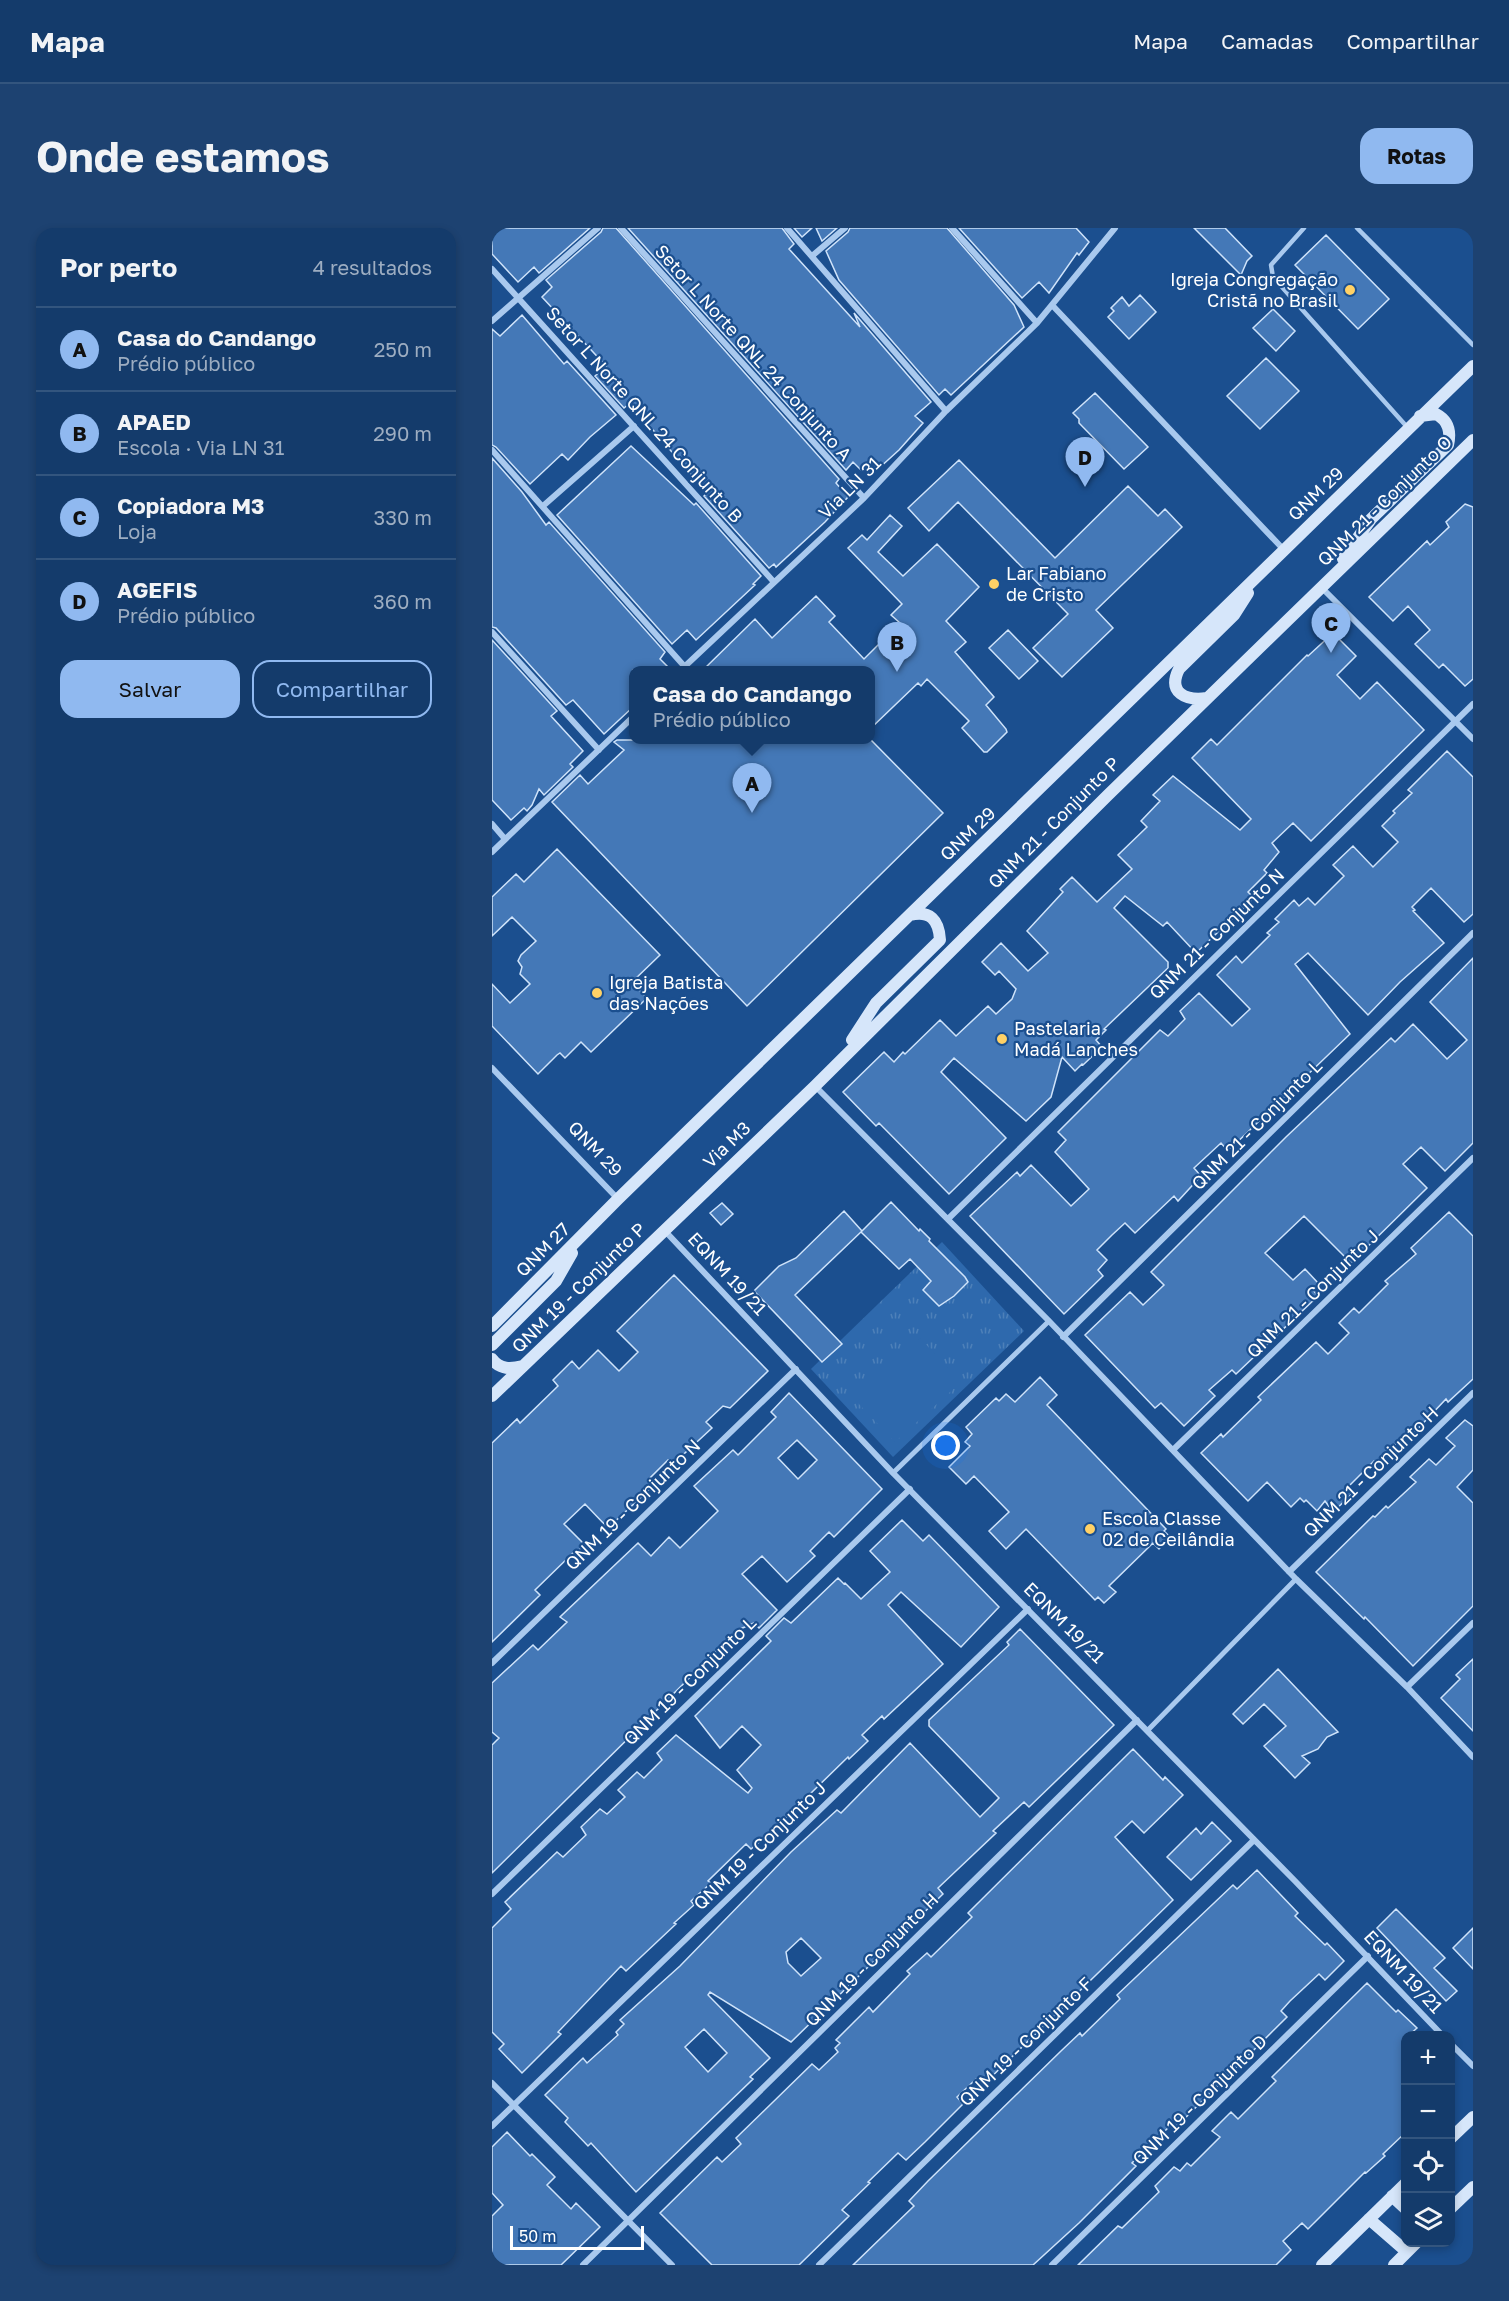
<!DOCTYPE html>
<html lang="pt">
<head>
<meta charset="utf-8">
<style>
	body { margin:0; font-family:"Golos Text",sans-serif; background:#1d4271; color:#f1f3f6 }
	.controls { position:absolute; right:18px; bottom:18px; display:grid; overflow:hidden; border-radius:12px; box-shadow:0 3px 9px #0003 }
	.controls button { width:54px; height:54px; display:grid; place-items:center; padding:0; border:0; border-bottom:2px solid #33557e; background:#143b6b; color:#f1f3f6; font:30px sans-serif }
	.scale { position:absolute; left:18px; bottom:15px; width:134px; box-sizing:border-box; padding-left:6px; border:3px solid #fff; border-top:0; font-size:16px; line-height:21px; white-space:nowrap; color:#fff; -webkit-text-stroke:4px #1b4f8f; paint-order:stroke }
	.you { position:absolute; left:454px; top:1218px; width:21px; height:21px; margin:-15px; border:4px solid #fff; border-radius:50%; background:#1a73e8; box-shadow:0 0 0 9px #1a73e833 }
	.badge { display:grid; place-items:center; width:39px; height:39px; border-radius:50%; background:#90b9f0; color:#111; font-size:20px; font-weight:700 }
	.pin { position:absolute; translate:-50% -50px; filter:drop-shadow(0 2px 3px #0008) }
	.pin::after { content:''; position:absolute; top:32px; width:21px; height:18px; background:inherit; clip-path:polygon(0 0,100% 0,50% 100%) }
	.popup { position:absolute; left:137px; top:438px; width:246px; height:78px; box-sizing:border-box; display:grid; place-content:center; border-radius:12px; background:#143b6b; filter:drop-shadow(0 2px 4px #0005); font-size:20px; white-space:nowrap; color:#9dadc1 }
	.popup b { font-size:22px; color:#f1f3f6 }
	.popup::after { content:''; position:absolute; left:50%; top:100%; margin-left:-12px; border:12px solid transparent; border-top-color:#143b6b }
	.list { margin:0; padding:0; list-style:none }
	h2 { display:flex; justify-content:space-between; align-items:center; height:78px; margin:0; padding:0 24px; font-size:26px }
	h2 small { font-size:20px; font-weight:400; color:#9dadc1 }
	.list li { display:grid; grid-template-columns:39px 1fr auto; gap:18px; align-items:center; box-sizing:border-box; height:84px; padding:0 24px; border-top:2px solid #33557e }
	.list b { display:block; font-size:22px; white-space:nowrap }
	.list p { margin:0; font-size:20px; white-space:nowrap; color:#9dadc1 }
	.list em { font-size:20px; font-style:normal; color:#9dadc1 }
	.actions { display:flex; gap:12px; padding:18px 24px }
	.actions a { flex:1; padding:14px 0; border:2px solid #90b9f0; border-radius:18px; text-align:center; font-size:21px; color:#90b9f0 }
	.actions .main { background:#90b9f0; color:#111 }
	.icon { flex:none; width:33px; height:33px; fill:none; stroke:currentColor; stroke-width:2; stroke-linecap:round; stroke-linejoin:round }
	.map { position:relative; flex:none; width:981px; height:2037px; overflow:hidden; border-radius:18px }
	header { display:flex; align-items:center; gap:36px; box-sizing:border-box; height:84px; padding:0 30px; background:#143b6b; border-bottom:2px solid #33557e }
	header strong { font-size:28px }
	nav { display:flex; gap:33px; margin-inline-start:auto; font-size:21px }
	.intro { display:flex; align-items:center; justify-content:space-between; box-sizing:border-box; height:144px; padding:0 36px }
	h1 { margin:0; font-size:42px }
	.button { padding:15px 27px; border-radius:18px; background:#90b9f0; color:#111; font-size:21px; font-weight:700 }
	main { display:flex; gap:36px; padding:0 36px }
	aside { flex:1; background:#143b6b; border-radius:18px; box-shadow:0 3px 9px #0003 }
	.map>svg:first-child { display:block }
</style>
</head>
<body>
<header>
<strong>Mapa</strong>
<nav><a>Mapa</a><a>Camadas</a><a>Compartilhar</a></nav>
</header>
<div class="intro"><h1>Onde estamos</h1><a class="button">Rotas</a></div>
<main>
<aside>
<h2>Por perto<small>4 resultados</small></h2>
<ul class="list">
<li><span class="badge">A</span><div><b>Casa do Candango</b><p>Prédio público</p></div><em>250 m</em></li>
<li><span class="badge">B</span><div><b>APAED</b><p>Escola · Via LN 31</p></div><em>290 m</em></li>
<li><span class="badge">C</span><div><b>Copiadora M3</b><p>Loja</p></div><em>330 m</em></li>
<li><span class="badge">D</span><div><b>AGEFIS</b><p>Prédio público</p></div><em>360 m</em></li>
</ul>
<div class="actions"><a class="main">Salvar</a><a>Compartilhar</a></div>
</aside>
<div class="map">
<svg width="981" height="2037" viewBox="0 0 981 2037">
	<defs>
		<pattern id="grass-tufts" width="24" height="20" patternUnits="userSpaceOnUse" patternTransform="scale(1.5)"><rect width="24" height="20" fill="#2e69ad"/><path d="M3 7l-1-3M5 7V3M7 7l1-3M15 17l-1-3M17 17v-4M19 17l1-3" fill="none" stroke="#4d80b9"/></pattern>
	</defs>
	<rect width="100%" height="100%" fill="#1b4f8f"/>
	<path fill="url(#grass-tufts)" d="M450 1014 532 1103 401 1229 319 1141Z"/>
	<path fill="#2e69ad" d="M428 1110 469 1154 403 1214 365 1174Z"/>
	<path fill="#4478b7" stroke="#cfe3fa" stroke-width="1.5" fill-rule="evenodd" d="M0 0H98L47 45 42 39 26 54 0 26Z
		M111 0H124L347 251 344 255 356 269 333 294 284 339 282 336 277 340 212 268 215 265 138 175 132 180 103 148 114 138 50 69 60 59 54 52 109 4Z
		M136 0H290L302 16 297 21 368 99 362 85 439 174 423 188 431 195 407 222 386 241 380 234 370 243 361 234 354 242Z
		M302 0H320L310 9Z
		M324 0H345L330 13Z
		M358 0H455L522 77 532 99 459 167 453 161 447 167 347 52 334 23 356 4Z
		M467 0H584L597 14 587 27 585 25 557 65 547 54 530 70Z
		M702 0H733L760 28 755 33 749 47Z
		M834 7 897 71 866 101 803 37Z
		M648 67 664 84 637 111 616 89 622 83 619 80 630 69 637 78Z
		M781 81 803 103 784 123 761 100Z
		M30 87 72 136 75 133 124 187 98 209 76 232 70 226 38 256 4 219 0 217V101L8 108Z
		M774 130 807 163 768 201 735 168Z
		M603 165 656 219 632 241 587 195V191L581 185Z
		M139 218 202 277 204 275 269 348 261 356 263 357 204 412 195 402 180 416 65 287Z
		M0 230 30 264 54 297 57 294 173 424 168 431 179 442H141V479L112 506 81 472 74 477 4 400 0 399Z
		M467 232 563 330 636 258 666 288 673 281 690 299 604 382 621 400 570 449 541 420 576 386 466 274 437 303 416 280Z
		M973 276 981 279V451L973 458 951 436 947 440 923 416 938 402 916 378 901 393 877 369 935 313 938 317 957 299 954 294Z
		M398 287 410 298 386 324 411 348 445 316 487 359 454 393 474 414 463 424 502 469 494 477 514 501 515 504 495 524H492L470 500 477 493 435 451 429 458 426 455 378 501V442H211L263 391 280 410 324 368 343 388 337 394 372 431 408 395 399 387 410 376 356 320 370 307 375 312Z
		M516 402 546 433 527 451 497 420Z
		M841 405 864 428 845 447 868 471 885 454 932 502 819 613 801 595 780 615 787 624 772 642 775 645 756 664 762 670 704 725 675 694 671 698 633 668 622 680 676 734V740L612 801 614 802 604 812 610 819 591 837 590 836 583 843 570 829 559 869 534 893 462 830 449 844 514 910 457 966 387 895 384 898 351 864 392 824 402 834 411 824 413 826 448 792 464 808 496 778 504 786 520 771 524 761 507 743 503 747 490 734 509 715 536 743 556 725 535 703 571 664 568 661 580 649 605 674 640 641 626 627 655 599 649 593 668 573 661 567 681 548 748 602 759 591 700 530 719 511 725 517 815 427 816 428Z
		M0 412 65 483 59 488 91 523 78 536 81 539 52 567 47 561 40 577 35 583 32 580 19 592 0 572Z
		M125 512H379L451 585 255 778 60 574 88 547 96 556 132 522 122 514Z
		M955 523 981 549V686L972 694 939 660 920 679 923 682 921 683 952 715 908 754 876 787 816 725 803 736 858 806 736 923 729 915 702 940 709 948 686 973 682 968 643 1005 633 995 620 1007 605 1022 615 1032 606 1042 611 1048 572 1086 478 988 525 944 528 948 539 937 579 978 597 961 563 924 574 912 566 904 668 802 676 808 693 791 688 783 707 765 740 798 758 781 725 747 744 728 750 735 778 707 775 705 787 694 783 691 802 672 807 678 816 670 823 677 852 648 841 637 861 618 881 639 906 614 890 598 903 585 901 583 920 565 916 562Z
		M65 621 168 727 140 754 155 770 99 824 89 814 73 830 68 825 65 827 46 846 0 798V756L18 775 38 756 28 746 30 739 26 733 29 727 44 713 20 689 0 708V669L24 646 32 654Z
		M981 730V915L953 943 929 919 911 936 935 960 859 1035 812 988 773 1025 801 1052 813 1041 827 1056 821 1062 826 1068 744 1146 740 1142 717 1162 723 1168 692 1198 669 1175 663 1180 593 1107 638 1064 651 1077 672 1057 659 1044 794 909 899 810 903 814 921 796 955 831 975 812 938 774Z
		M399 974 427 1003 428 1001 438 1011 437 1013 473 1049 476 1054 462 1068 447 1078 431 1062 439 1053 418 1031 407 1041 369 1004Z
		M230 975 241 986 229 997 218 985Z
		M352 983 370 1003 303 1067 350 1116 330 1134 262 1063 287 1038 304 1030Z
		M957 984 981 1008V1151L956 1174 954 1171 917 1210 914 1206 884 1235 882 1233 856 1259 861 1265 841 1284 833 1273 825 1283 814 1272 812 1274 808 1270 799 1279 775 1254 756 1273 709 1225 729 1206 731 1209 769 1172 766 1169 824 1114 836 1126 857 1105 847 1095 862 1080 867 1085 896 1056 893 1053 924 1026 919 1020Z
		M182 1047 276 1143 238 1180 231 1178 214 1194 220 1200 181 1236 176 1232 156 1252 160 1259 116 1300 93 1276 72 1296 93 1317 82 1326 81 1325 43 1362 48 1367 0 1414V1215L25 1191 28 1195 66 1158 61 1152 80 1133 87 1141 106 1122 127 1143 146 1124 125 1103Z
		M548 1149 565 1167 555 1177 674 1301 672 1303 678 1309 667 1321 661 1315 617 1358 624 1364 612 1375 606 1369 603 1372 534 1301 514 1321 497 1303 517 1284 482 1248 474 1256 457 1239 478 1218 473 1214 480 1206 474 1199 504 1170 507 1173 514 1166 523 1174Z
		M297 1165 390 1261 342 1309 337 1304 318 1323 323 1328 295 1354 270 1328 250 1346 285 1382 267 1400 262 1395 246 1402 0 1645V1517L7 1510 0 1504V1455L41 1417 46 1422 75 1394 68 1389 146 1315 159 1328 177 1309 188 1320 226 1283 202 1258 241 1222 246 1227 284 1189 279 1184ZM305 1212 325 1232 306 1251 286 1230Z
		M973 1192 981 1198V1242L965 1259 981 1275V1378L921 1438 873 1389 872 1391 824 1344 881 1288 883 1289 894 1278 896 1280 924 1254 918 1249 937 1231 944 1237 963 1218 954 1210Z
		M410 1292 431 1313 437 1307 507 1379 469 1419 409 1364 396 1377 451 1436 392 1491 390 1488 370 1507 376 1513 357 1531 356 1529 279 1604 259 1621 254 1616 216 1653 219 1655 199 1673 202 1677 182 1695 184 1696 134 1743 129 1738 66 1804 69 1806 30 1845 7 1821 12 1816 0 1804V1700L19 1681 13 1674 65 1624 71 1629 94 1607 89 1599 108 1581 115 1586 133 1569 126 1562 145 1544 152 1550 170 1532 165 1525 184 1507 256 1565 260 1560 245 1542 269 1517 250 1498 228 1520 203 1488 279 1413 274 1408 292 1390 299 1395 346 1350 352 1356 353 1355 369 1371 398 1344 378 1323Z
		M528 1401 622 1497 537 1579 532 1574 501 1603 504 1605 446 1660 451 1666 299 1814 218 1764 216 1767 278 1830 258 1849 261 1851 144 1964 99 1915 96 1918 73 1894 76 1890 53 1867 91 1830 95 1835 126 1807 124 1804 132 1796 128 1792 188 1738 299 1624 345 1582 349 1585 418 1515 488 1589 507 1570 437 1498V1492L517 1417 515 1414ZM309 1710 329 1730 309 1748 296 1735 294 1724ZM212 1801 235 1825 216 1844 193 1819Z
		M981 1431V1503L949 1470 968 1451 964 1447Z
		M786 1441 846 1504 835 1509 826 1521 810 1528 818 1535 803 1550 772 1518 794 1498 772 1476 751 1496 741 1486Z
		M641 1521 671 1552 673 1549 691 1567 652 1605 640 1593 623 1609 681 1672 490 1858 484 1851 465 1869 471 1876 433 1914 414 1932 406 1925 376 1954 378 1955 350 1982 357 1988 307 2037H220L168 1985 225 1929 230 1934 249 1916 244 1910 320 1836 327 1842 346 1824 343 1820 348 1815 344 1812 377 1779 381 1784 418 1746 415 1743 435 1725 439 1729 480 1689 476 1685Z
		M720 1594 739 1613 699 1652 675 1629 704 1600 709 1606Z
		M765 1642 806 1685 803 1688 833 1717 835 1715 852 1733 833 1752 827 1746 798 1773 789 1783 795 1789 682 1901 678 1898 640 1935 644 1938 587 1995 541 2037H361L422 1978 417 1973 436 1953 569 1823 588 1805 590 1808 628 1771 625 1767 741 1657 745 1661Z
		M904 1681 953 1730 942 1740 965 1763 954 1773 885 1700Z
		M981 1700V1741L961 1720Z
		M875 1755 904 1784 906 1782 925 1800 916 1808H914V1904L891 1926 893 1928 874 1945 873 1944 816 2001 810 1995 791 2013 799 2022 784 2037H586L626 1998 630 2000 667 1964 663 1958 682 1939 688 1943 695 1935 699 1938 728 1909 720 1903 739 1884 746 1891 784 1853 780 1849Z
		M15 1904 38 1928 40 1926 63 1949 55 1957 79 1981 84 1975 108 1999 69 2037H0V1988L11 1977 0 1965V1919Z"/>
	<g fill="none" stroke-linecap="round" stroke-linejoin="round">
		<path stroke="#a9c9ee" stroke-width="4.5" d="M812 0 779 37 781 49 916 200
			M865 0 981 117"/>
		<path stroke="#a9c9ee" stroke-width="5" d="M401 1245 557 1093
			M656 1502 804 1351"/>
		<path stroke="#a9c9ee" stroke-width="6" d="M129 0 372 270
			M295 0 454 183
			M460 0 545 95
			M320 28 353 0
			M0 41 281 353
			M560 77 792 322
			M0 93 106 0
			M0 222 193 439
			M51 278 142 198
			M830 360 981 511
			M0 404 107 522
			M189 442 372 270 454 183 545 95 623 0
			M0 596 13 611
			M0 624 142 488
			M0 840 126 971
			M323 858 557 1093 804 1351 915 1459 981 1529
			M456 991 981 476
			M173 1003 401 1245 803 1653 951 1808
			M571 1109 981 705
			M681 1222 981 930
			M797 1344 981 1165
			M0 1435 304 1141
			M915 1459 981 1395
			M0 1666 418 1261
			M958 1815 981 1838
			M0 1855 180 2037
			M0 1898 536 1381
			M91 2037 645 1492
			M327 2037 762 1612
			M560 2037 876 1728"/>
		<path stroke="#d6e6fa" stroke-width="12" d="M851 331 879 291 956 217C959 204 957 193 944 186L928 188
			M715 470C694 473 675 465 687 441L742 387 756 365
			M360 812 384 775 448 712C447 692 438 682 418 687
			M0 1098 126 971 981 138
			M0 1117 64 1053 80 1025
			M0 1131C8 1142 19 1141 31 1138
			M0 1168 323 858 616 567 981 212
			M958 1911 981 1889
			M900 1968 914 1981
			M958 1981 981 1959
			M877 1991 915 2024
			M830 2037 914 1955
			M902 2037 925 2014"/>
	</g>
	<g fill="#ffd166" stroke="#1b4f8f" stroke-width="2">
		<circle cx="858" cy="62" r="6"/>
		<circle cx="502" cy="356" r="6"/>
		<circle cx="105" cy="765" r="6"/>
		<circle cx="510" cy="811" r="6"/>
		<circle cx="598" cy="1301" r="6"/>
	</g>
	<g text-anchor="middle" stroke-width="4.5" stroke-linejoin="round" paint-order="stroke">
		<g font-size="18" fill="#fff" stroke="#1b4f8f" text-anchor="start">
			<text x="846" y="58" text-anchor="end">Igreja Congregação<tspan x="846" dy="21">Cristã no Brasil</tspan></text>
			<text x="514" y="352">Lar Fabiano<tspan x="514" dy="21">de Cristo</tspan></text>
			<text x="117" y="761">Igreja Batista<tspan x="117" dy="21">das Nações</tspan></text>
			<text x="522" y="807">Pastelaria<tspan x="522" dy="21">Madá Lanches</tspan></text>
			<text x="610" y="1297">Escola Classe<tspan x="610" dy="21">02 de Ceilândia</tspan></text>
		</g>
		<g font-size="18" fill="#fff" stroke="#1b4f8f">
			<text transform="translate(261 125) rotate(48)" y="6">Setor L Norte QNL 24 Conjunto A</text>
			<text transform="translate(152 187) rotate(48)" y="6">Setor L Norte QNL 24 Conjunto B</text>
			<text transform="translate(358 260) rotate(-45)" y="6">Via LN 31</text>
			<text transform="translate(824 266) rotate(-44)" y="6">QNM 29</text>
			<text transform="translate(893 273) rotate(-44)" y="6">QNM 21 - Conjunto O</text>
			<text transform="translate(562 595) rotate(-45)" y="6">QNM 21 - Conjunto P</text>
			<text transform="translate(476 606) rotate(-44)" y="6">QNM 29</text>
			<text transform="translate(725 706) rotate(-44)" y="6">QNM 21 - Conjunto N</text>
			<text transform="translate(765 897) rotate(-45)" y="6">QNM 21 - Conjunto L</text>
			<text transform="translate(235 917) rotate(-44)" y="6">Via M3</text>
			<text transform="translate(103 921) rotate(46)" y="6">QNM 29</text>
			<text transform="translate(51 1022) rotate(-45)" y="6">QNM 27</text>
			<text transform="translate(235 1046) rotate(47)" y="6">EQNM 19/21</text>
			<text transform="translate(87 1060) rotate(-44)" y="6">QNM 19 - Conjunto P</text>
			<text transform="translate(821 1066) rotate(-44)" y="6">QNM 21 - Conjunto J</text>
			<text transform="translate(879 1244) rotate(-44)" y="6">QNM 21 - Conjunto H</text>
			<text transform="translate(141 1277) rotate(-44)" y="6">QNM 19 - Conjunto N</text>
			<text transform="translate(572 1395) rotate(45)" y="6">EQNM 19/21</text>
			<text transform="translate(198 1453) rotate(-44)" y="6">QNM 19 - Conjunto L</text>
			<text transform="translate(268 1618) rotate(-44)" y="6">QNM 19 - Conjunto J</text>
			<text transform="translate(380 1732) rotate(-45)" y="6">QNM 19 - Conjunto H</text>
			<text transform="translate(911 1744) rotate(47)" y="6">EQNM 19/21</text>
			<text transform="translate(534 1814) rotate(-44)" y="6">QNM 19 - Conjunto F</text>
			<text transform="translate(708 1872) rotate(-44)" y="6">QNM 19 - Conjunto D</text>
		</g>
	</g>
</svg>
<div class="controls">
<button>+</button>
<button>−</button>
<button><svg class="icon" aria-label="locate" viewBox="0 0 24 24"><circle cx="12" cy="12" r="6"/><path d="M12 2v4M12 18v4M2 12h4M18 12h4"/></svg></button>
<button><svg class="icon" aria-label="layers" viewBox="0 0 24 24"><path d="M12 4l9 5-9 5-9-5zM3 14l9 5 9-5"/></svg></button>
</div>
<div class="scale">50 m</div>
<div class="you"></div>
<div class="pin badge" style="left:260px;top:585px">A</div>
<div class="popup"><b>Casa do Candango</b>Prédio público</div>
<div class="pin badge" style="left:405px;top:444px">B</div>
<div class="pin badge" style="left:839px;top:425px">C</div>
<div class="pin badge" style="left:593px;top:259px">D</div>
</div>
</main>
</body>
</html>
